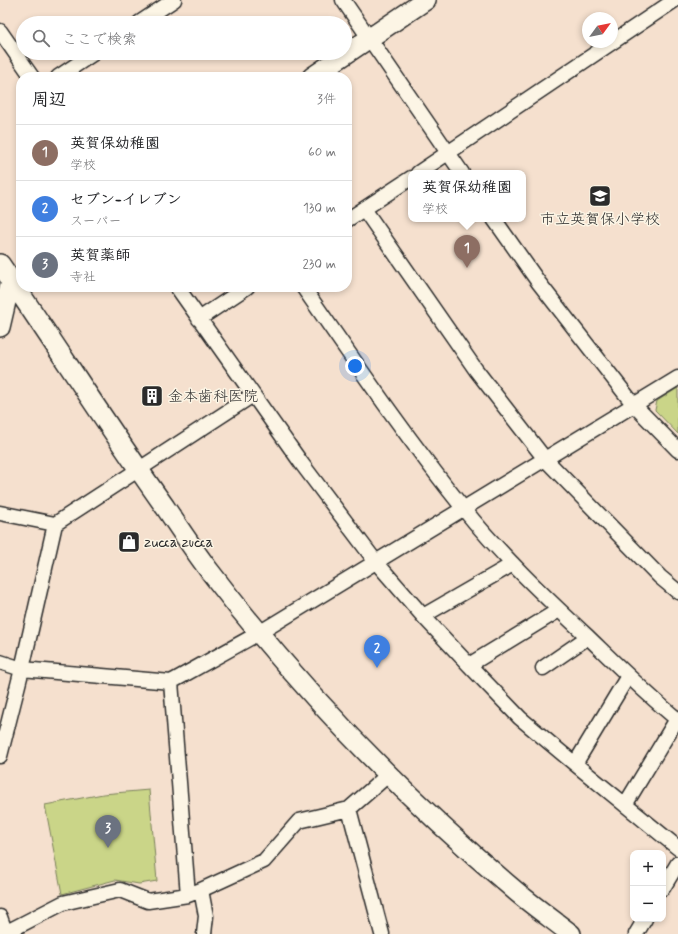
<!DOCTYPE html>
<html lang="ja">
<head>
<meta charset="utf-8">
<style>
	body { margin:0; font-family:Mynerve,"Klee One",sans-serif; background:#f2f2f2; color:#202124 }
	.controls { position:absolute; right:12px; bottom:12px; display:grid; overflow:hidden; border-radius:8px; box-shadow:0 2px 6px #0003 }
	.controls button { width:36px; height:36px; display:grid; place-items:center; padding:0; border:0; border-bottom:1px solid #e0e0e0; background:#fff; color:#202124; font:20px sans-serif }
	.compass { position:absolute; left:582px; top:12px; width:36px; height:36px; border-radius:50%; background:#fff; box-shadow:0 2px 6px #0003; rotate:57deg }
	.you { position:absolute; left:355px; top:366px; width:14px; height:14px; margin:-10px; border:3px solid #fff; border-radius:50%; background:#1a73e8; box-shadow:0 0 0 6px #1a73e833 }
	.badge { display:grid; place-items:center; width:26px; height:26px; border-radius:50%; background:#1a73e8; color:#fff; font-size:13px; font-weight:700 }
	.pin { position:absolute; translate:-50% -33px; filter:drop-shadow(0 1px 2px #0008) }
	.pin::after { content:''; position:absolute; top:21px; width:14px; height:12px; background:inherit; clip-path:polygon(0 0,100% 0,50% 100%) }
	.popup { position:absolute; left:408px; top:170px; width:118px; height:52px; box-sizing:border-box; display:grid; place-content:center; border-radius:8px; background:#fff; filter:drop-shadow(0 1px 3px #0005); font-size:13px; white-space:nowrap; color:#757577 }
	.popup b { font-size:15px; color:#202124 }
	.popup::after { content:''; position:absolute; left:50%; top:100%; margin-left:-8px; border:8px solid transparent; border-top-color:#fff }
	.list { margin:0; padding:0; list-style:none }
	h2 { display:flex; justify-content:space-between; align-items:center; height:52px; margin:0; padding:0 16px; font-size:17px }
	h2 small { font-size:13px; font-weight:400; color:#757577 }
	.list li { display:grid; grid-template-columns:26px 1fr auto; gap:12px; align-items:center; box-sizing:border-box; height:56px; padding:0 16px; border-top:1px solid #e0e0e0 }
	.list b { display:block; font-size:15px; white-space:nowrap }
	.list p { margin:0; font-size:13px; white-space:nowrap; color:#757577 }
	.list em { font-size:13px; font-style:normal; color:#757577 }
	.icon { flex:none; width:22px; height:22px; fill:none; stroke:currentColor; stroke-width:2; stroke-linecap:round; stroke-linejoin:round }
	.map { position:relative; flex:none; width:678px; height:934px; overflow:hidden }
	.search { position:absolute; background:#fff; box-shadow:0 2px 6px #0003; left:16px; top:16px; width:336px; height:44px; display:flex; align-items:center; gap:10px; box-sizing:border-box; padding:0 14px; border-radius:22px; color:#757577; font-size:15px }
	.panel { position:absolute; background:#fff; box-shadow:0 2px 6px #0003; left:16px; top:72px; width:336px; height:220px; border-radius:16px }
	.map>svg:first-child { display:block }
</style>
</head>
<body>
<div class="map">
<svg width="678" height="934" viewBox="0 0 678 934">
	<rect width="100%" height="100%" fill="#f5e0ce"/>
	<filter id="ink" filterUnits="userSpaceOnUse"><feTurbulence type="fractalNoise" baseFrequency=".025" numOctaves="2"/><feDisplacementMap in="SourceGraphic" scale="8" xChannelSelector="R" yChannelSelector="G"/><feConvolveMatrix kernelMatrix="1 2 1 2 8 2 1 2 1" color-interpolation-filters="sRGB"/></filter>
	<g filter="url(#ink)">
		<path fill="#cad588" stroke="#7a805a" d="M678 388V434L655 410 657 401Z
			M149 790 157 881 139 884 115 880 62 894 45 805 103 794Z"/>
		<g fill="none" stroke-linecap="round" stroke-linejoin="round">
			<g stroke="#2b2b2b" stroke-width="17">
				<path id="street" d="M343 0 462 173
					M139 23 174 0
					M0 31 32 77
					M58 77 94 53
					M418 173 675 0
					M364 209 476 370 545 459 660 577 678 592
					M494 219 539 283 634 405 678 450
					M347 220 411 178
					M177 287 302 464 376 562 423 616 469 665 520 718 575 764 678 848
					M303 287C355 362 406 437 463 508 500 554 543 595 587 636 617 665 646 694 678 720
					M199 319 247 287
					M0 513 55 524 253 395
					M423 616 513 564
					M0 662 22 669 171 682 259 633 678 378
					M469 665 559 610
					M543 668 588 637
					M171 682 188 895
					M0 756 22 669 55 524
					M575 764 628 676
					M625 805 677 719
					M349 809 382 934
					M663 888 678 863
					M201 890 206 916 204 934
					M0 917 6 934
					M3 934 63 903 120 890 148 901 188 895 201 890 264 861 299 821 349 809 389 774
					M636 934 645 919"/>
			</g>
			<g stroke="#2b2b2b" stroke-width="22">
				<path id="secondary" d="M312 77 426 0
					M0 264C56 345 108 427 165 507 179 528 193 549 208 569 298 687 405 798 518 893 535 907 553 920 571 934
					M0 327 11 280"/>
			</g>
			<use href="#street" stroke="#fcf5e5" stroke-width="14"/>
			<use href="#secondary" stroke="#fcf5e5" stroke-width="19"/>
		</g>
	</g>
	<defs>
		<g id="school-square" transform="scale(1.15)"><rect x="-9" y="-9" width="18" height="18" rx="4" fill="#2b2b2b" stroke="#fcf5e5"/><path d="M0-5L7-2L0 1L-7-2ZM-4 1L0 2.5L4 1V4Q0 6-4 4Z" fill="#fff"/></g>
		<g id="building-square" transform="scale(1.15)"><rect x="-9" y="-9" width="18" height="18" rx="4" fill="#2b2b2b" stroke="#fcf5e5"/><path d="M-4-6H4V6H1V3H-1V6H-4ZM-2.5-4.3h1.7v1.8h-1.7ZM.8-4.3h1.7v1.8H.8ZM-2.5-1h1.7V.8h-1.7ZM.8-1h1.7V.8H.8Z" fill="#fff"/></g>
		<g id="shop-square" transform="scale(1.15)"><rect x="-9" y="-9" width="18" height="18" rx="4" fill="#2b2b2b" stroke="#fcf5e5"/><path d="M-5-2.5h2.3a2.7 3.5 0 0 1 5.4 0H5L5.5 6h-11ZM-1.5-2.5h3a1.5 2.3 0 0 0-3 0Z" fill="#fff"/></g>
	</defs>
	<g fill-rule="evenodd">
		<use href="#school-square" x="600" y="196"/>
		<use href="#building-square" x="152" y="396"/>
		<use href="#shop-square" x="129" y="542"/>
	</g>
	<g text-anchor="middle" stroke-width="3" stroke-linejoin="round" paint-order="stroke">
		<g font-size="15" fill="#2b2b2b" stroke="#fcf5e5" text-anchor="start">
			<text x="600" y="224" text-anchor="middle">市立英賀保小学校</text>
			<text x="168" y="401">金本歯科医院</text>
			<text x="144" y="547">zucca zucca</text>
		</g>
	</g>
</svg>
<div class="controls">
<button>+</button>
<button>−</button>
</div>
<svg class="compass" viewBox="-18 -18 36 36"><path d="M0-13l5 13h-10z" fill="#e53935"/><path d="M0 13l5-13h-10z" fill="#757577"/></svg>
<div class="you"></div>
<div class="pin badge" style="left:467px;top:268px;background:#8d6e63">1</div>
<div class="popup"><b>英賀保幼稚園</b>学校</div>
<div class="pin badge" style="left:377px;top:668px;background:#3f7fe0">2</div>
<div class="pin badge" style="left:108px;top:848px;background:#6b7280">3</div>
<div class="search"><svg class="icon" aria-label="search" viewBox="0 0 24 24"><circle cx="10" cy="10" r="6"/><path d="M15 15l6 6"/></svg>ここで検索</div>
<section class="panel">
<h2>周辺<small>3件</small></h2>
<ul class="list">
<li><span class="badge" style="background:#8d6e63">1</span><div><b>英賀保幼稚園</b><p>学校</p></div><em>60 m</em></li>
<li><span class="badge" style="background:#3f7fe0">2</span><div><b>セブン-イレブン</b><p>スーパー</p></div><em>130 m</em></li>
<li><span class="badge" style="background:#6b7280">3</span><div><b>英賀薬師</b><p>寺社</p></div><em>230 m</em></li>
</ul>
</section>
</div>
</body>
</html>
